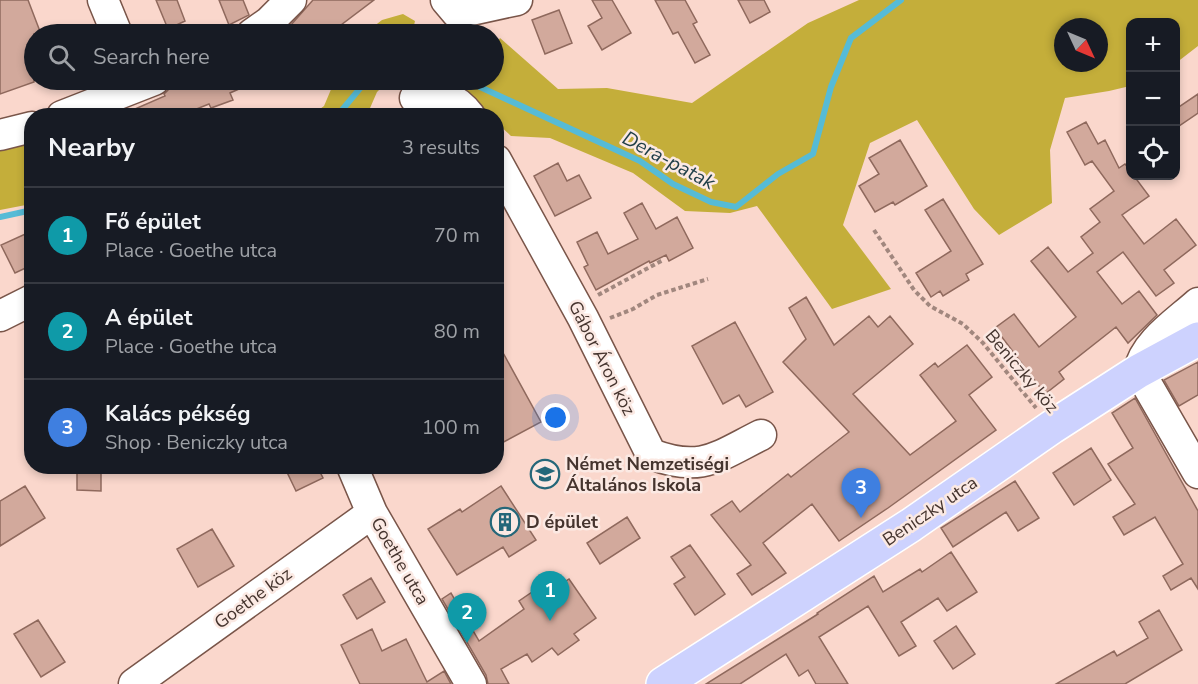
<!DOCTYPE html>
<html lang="en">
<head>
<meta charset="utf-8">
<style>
	body { margin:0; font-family:"Nunito Sans",sans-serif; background:#242831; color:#f1f3f6 }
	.controls { position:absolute; right:18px; top:18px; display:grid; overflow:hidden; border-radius:12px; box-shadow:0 3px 9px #0003 }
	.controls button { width:54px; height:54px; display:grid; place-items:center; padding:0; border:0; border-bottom:2px solid #363941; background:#171b24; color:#f1f3f6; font:30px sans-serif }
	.compass { position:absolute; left:1054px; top:18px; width:54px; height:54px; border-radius:50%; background:#171b24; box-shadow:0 3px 9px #0003; rotate:134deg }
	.you { position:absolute; left:556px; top:418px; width:21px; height:21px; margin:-15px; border:4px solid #fff; border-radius:50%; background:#1a73e8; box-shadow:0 0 0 9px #1a73e833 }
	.badge { display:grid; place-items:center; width:39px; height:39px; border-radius:50%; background:#0b8043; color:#fff; font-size:20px; font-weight:700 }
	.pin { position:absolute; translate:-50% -50px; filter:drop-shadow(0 2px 3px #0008) }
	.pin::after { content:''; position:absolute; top:32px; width:21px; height:18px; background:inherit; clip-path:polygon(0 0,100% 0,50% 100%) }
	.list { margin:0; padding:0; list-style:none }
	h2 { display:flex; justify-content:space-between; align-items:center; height:78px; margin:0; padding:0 24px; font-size:26px }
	h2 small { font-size:20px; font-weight:400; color:#9ea1a6 }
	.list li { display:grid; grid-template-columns:39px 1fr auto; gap:18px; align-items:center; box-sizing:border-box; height:96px; padding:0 24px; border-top:2px solid #363941 }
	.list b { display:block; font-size:22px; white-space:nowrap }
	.list p { margin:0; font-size:20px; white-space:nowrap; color:#9ea1a6 }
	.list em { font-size:20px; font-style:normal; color:#9ea1a6 }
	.icon { flex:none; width:33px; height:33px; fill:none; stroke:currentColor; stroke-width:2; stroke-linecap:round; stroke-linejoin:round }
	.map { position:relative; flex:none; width:1198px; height:684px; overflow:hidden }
	.search { position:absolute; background:#171b24; box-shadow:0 3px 9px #0003; left:24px; top:24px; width:480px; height:66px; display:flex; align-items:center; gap:15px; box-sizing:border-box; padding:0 21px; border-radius:33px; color:#9ea1a6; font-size:22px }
	.panel { position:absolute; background:#171b24; box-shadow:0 3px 9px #0003; left:24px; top:108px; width:480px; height:366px; border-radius:24px }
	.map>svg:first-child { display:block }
</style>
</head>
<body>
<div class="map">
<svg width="1198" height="684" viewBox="0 0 1198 684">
	<rect width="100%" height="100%" fill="#fad7cc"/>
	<path fill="#c4ae3a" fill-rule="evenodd" d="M859 0H1198V46L1176 63V22H1130V86L1109 91 1065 98 1050 150 1052 203 999 235 974 209 917 120 870 143 843 225 891 289 832 309 757 206 730 213 685 211 633 173 550 138 511 136 497 123 496 116 487 115 461 93 471 80H494V48L500 38 558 89 607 88 692 103 808 23ZM1063 27H1099V63H1063Z
		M403 14 415 21 412 34H364L382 20Z
		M335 80H389L377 92 367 115H312L324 106Z
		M31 124V204L0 210V127Z"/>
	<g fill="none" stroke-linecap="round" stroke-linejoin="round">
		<path stroke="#56bbd6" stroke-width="6" d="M465 80 640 161 673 184 711 202 736 207 778 174 813 154 831 87 851 38 901 0
			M337 116 367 80
			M0 217 32 210"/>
	</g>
	<path fill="#d2a99c" stroke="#8f695d" stroke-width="1.5" d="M0 0H28L41 34H34V82L0 94Z
		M156 0H177L185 21 168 29Z
		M219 0H243L249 15 229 25Z
		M313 0H374L329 34H296L290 26Z
		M592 0H612L631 33 602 50 588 26 602 18Z
		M655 0H685L697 22 693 24 710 55 695 63 678 32 673 34Z
		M738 0H764L770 12 750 23Z
		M559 10 572 43 545 54 532 20Z
		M175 80H259L230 93 233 100 211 108 209 104 179 116H119L165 96 164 94 168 90 171 81Z
		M1198 94V113L1176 128V109Z
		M1086 122 1098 144 1105 140 1119 168 1125 164 1131 171V176H1134L1149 196 1122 215 1144 244 1176 219 1196 245 1164 270 1174 283 1156 296 1123 252 1097 272 1122 304 1139 291 1157 315 1128 343 1116 327 1059 372 1064 379 1045 394 995 328 1014 314 1039 347 1076 317 1031 261 1048 247 1068 272 1093 253 1081 237 1100 222 1090 209 1114 191 1092 161 1085 165 1067 132Z
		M900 140 927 186 895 205 893 202 875 212 859 186 879 174 869 158Z
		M558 163 567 181 579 175 591 198 555 216 534 176Z
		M943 199 983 264 966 274 969 280 943 296 940 291 931 297 916 273 951 251 925 210Z
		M642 203 656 229 677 217 693 248 669 261 666 255 650 263 649 261 596 290 584 267 588 265 577 242 597 232 608 254 638 239 624 213Z
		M32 231V265L15 273 1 245Z
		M806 297 834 345 869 316 878 327 890 316 913 344 853 394 910 455 956 421 920 375 935 363 938 367 967 345 992 377 969 395 996 430 888 508 839 541 812 504 763 543 786 573 752 595 737 574 751 565 711 515 732 501 740 512 788 474 791 477 849 432 783 362 806 339 789 308Z
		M735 322 773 392 746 407 739 395 723 404 692 346Z
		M496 340 541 422 496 446Z
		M1198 362V395L1179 406 1164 380Z
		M1135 398 1198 511V589L1191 578 1171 590 1163 576 1183 564 1155 517 1124 535 1113 517 1135 504 1108 464 1133 448 1112 413Z
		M1091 448 1111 480 1074 505 1053 473Z
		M77 466H101V491L77 490Z
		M284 466H317L323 478 296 491Z
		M1015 481 1039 518 1018 531 1006 512 953 547 941 528Z
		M25 486 45 518 0 546V501Z
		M501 486 536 540 509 557 503 547 457 575 428 529 460 509 462 512Z
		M627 517 640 538 600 564 587 543Z
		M212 529 234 566 198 587 177 549Z
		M690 545 725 594 695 615 674 584 685 577 671 557Z
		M951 552 977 592 947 611 938 598 901 622 916 646 899 656 868 606 819 637 848 684H816L808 670 799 676 786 654 740 684H706L818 614 817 613 874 576 883 592 920 569 922 572Z
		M371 578 385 602 357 619 343 595Z
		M569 579 596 618 574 634 579 640 558 655 552 648 532 662 527 654 501 669 509 684H488L486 675 442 599 451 593 479 641 524 609 519 601 538 588 544 596Z
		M1159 610 1182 650 1125 684H1056L1114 651 1117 656 1148 638 1139 622Z
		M38 620 65 662 41 677 14 634Z
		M956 626 975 654 953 669 934 641Z
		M372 629 382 651 406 639 427 682 444 671 451 684H360L341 645Z"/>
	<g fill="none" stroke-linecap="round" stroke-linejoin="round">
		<g stroke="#795549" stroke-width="33">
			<path id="minor" d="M103 0 117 34
				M446 0 457 13 517 0
				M252 34 269 22 291 0
				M415 98C442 97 451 92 470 116
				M62 116 154 80
				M0 135 32 127
				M496 160 583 318 651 454C701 473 717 457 761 435
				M1198 303C1177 322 1144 343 1139 371L1198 473
				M0 316 32 300
				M352 466 372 513 471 684
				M134 684 372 513"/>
		</g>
		<g stroke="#fff" stroke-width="36">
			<path id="major" d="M663 684 911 525 1052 427 1139 371 1198 339"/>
		</g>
		<path stroke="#a1877e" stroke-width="4" stroke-dasharray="4.5 3" stroke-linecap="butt" d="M874 230 914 290 930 306 963 324 983 343 1036 408
			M598 295 663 260
			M610 318 633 309 657 295 708 279"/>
		<use href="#minor" stroke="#fff" stroke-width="30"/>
		<use href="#major" stroke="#cdd2fe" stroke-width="33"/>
	</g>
	<defs>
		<g id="school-ring" transform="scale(1.5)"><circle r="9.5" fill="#fbe9e3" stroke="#246779" stroke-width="1.5"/><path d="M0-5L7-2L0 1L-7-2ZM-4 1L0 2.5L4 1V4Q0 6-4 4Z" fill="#246779"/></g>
		<g id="building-ring" transform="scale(1.5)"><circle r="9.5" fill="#fbe9e3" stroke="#246779" stroke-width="1.5"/><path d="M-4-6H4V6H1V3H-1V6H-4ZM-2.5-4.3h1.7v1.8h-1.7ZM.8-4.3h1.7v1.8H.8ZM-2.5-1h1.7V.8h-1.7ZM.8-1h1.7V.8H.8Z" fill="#246779"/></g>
	</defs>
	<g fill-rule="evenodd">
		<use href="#school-ring" x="545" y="474"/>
		<use href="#building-ring" x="505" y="522"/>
	</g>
	<g text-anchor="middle" stroke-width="5" stroke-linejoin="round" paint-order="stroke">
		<g font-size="18" fill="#45342e" stroke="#fbe9e3">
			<text transform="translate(602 358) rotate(63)" y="6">Gábor Áron köz</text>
			<text transform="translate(1022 371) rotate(50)" y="6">Beniczky köz</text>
			<text transform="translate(930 511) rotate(-34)" y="6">Beniczky utca</text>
			<text transform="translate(400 561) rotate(60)" y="6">Goethe utca</text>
			<text transform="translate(253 598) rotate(-36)" y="6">Goethe köz</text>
		</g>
		<g font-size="18" font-weight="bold" fill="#45342e" stroke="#fbe9e3" text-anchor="start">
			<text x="566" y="470">Német Nemzetiségi<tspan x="566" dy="21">Általános Iskola</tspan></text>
			<text x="526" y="528">D épület</text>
		</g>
		<g font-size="20" font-style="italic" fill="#1f3e47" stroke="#fbe9e3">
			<text transform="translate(669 160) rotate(28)" y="7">Dera-patak</text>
		</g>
	</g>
</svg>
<div class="controls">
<button>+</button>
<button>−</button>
<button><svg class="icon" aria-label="locate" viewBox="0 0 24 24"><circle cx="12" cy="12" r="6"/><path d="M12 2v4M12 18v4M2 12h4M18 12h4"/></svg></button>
</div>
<svg class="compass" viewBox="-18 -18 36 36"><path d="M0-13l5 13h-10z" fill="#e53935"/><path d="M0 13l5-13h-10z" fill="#9ea1a6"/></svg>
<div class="you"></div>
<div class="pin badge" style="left:550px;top:621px;background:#0f9aa8">1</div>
<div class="pin badge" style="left:467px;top:643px;background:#0f9aa8">2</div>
<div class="pin badge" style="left:861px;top:518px;background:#3f7fe0">3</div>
<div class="search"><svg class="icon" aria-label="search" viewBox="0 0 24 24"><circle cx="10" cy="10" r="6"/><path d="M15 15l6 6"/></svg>Search here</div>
<section class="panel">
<h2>Nearby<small>3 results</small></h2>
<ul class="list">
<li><span class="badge" style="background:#0f9aa8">1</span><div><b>Fő épület</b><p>Place · Goethe utca</p></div><em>70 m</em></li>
<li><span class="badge" style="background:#0f9aa8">2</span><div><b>A épület</b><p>Place · Goethe utca</p></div><em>80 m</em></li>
<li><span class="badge" style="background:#3f7fe0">3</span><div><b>Kalács pékség</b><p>Shop · Beniczky utca</p></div><em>100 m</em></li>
</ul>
</section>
</div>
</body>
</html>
